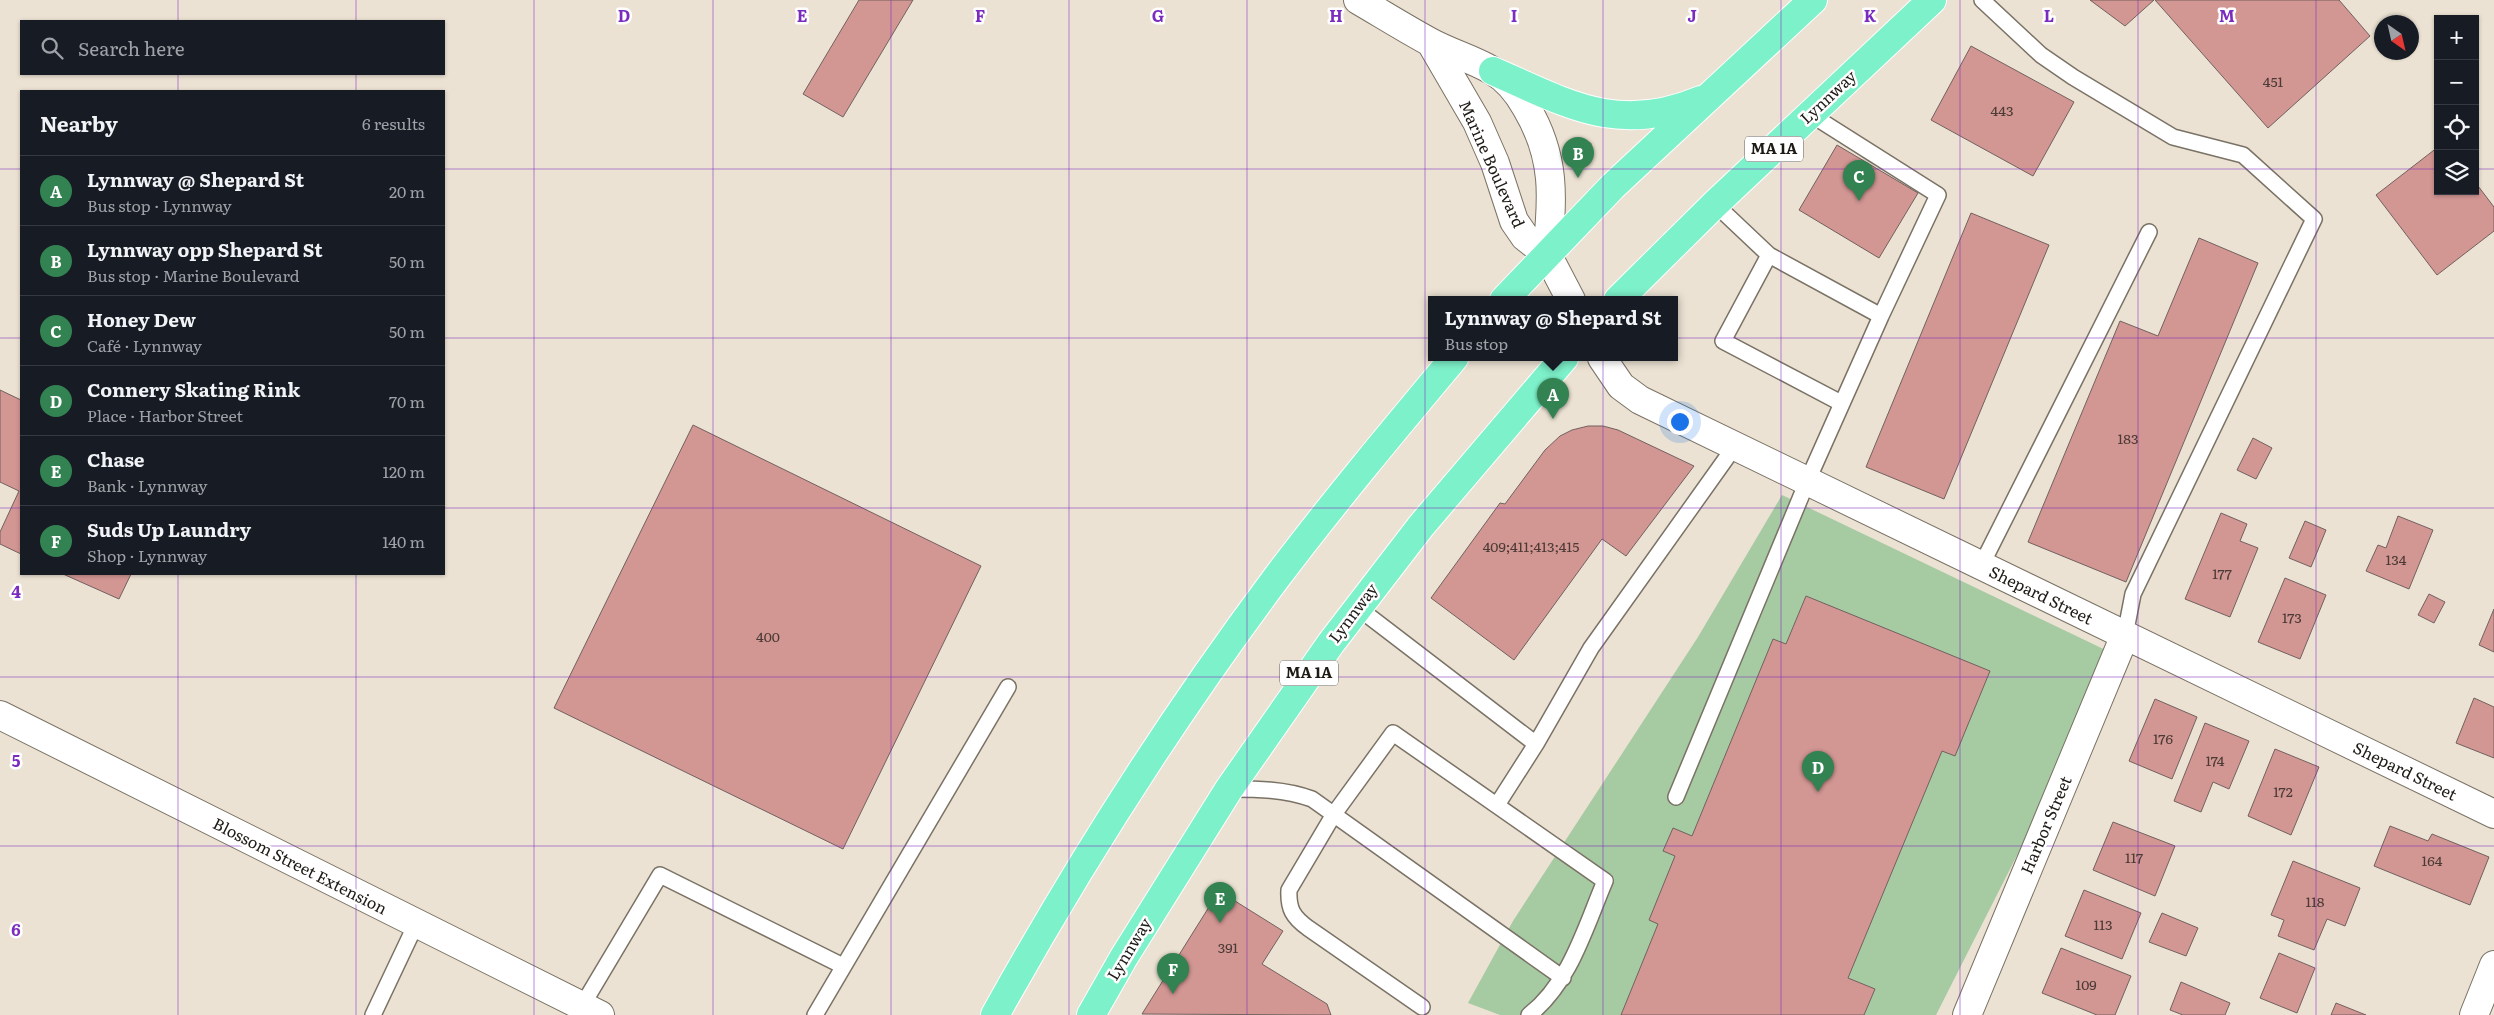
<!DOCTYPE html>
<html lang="en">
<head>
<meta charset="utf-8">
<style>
	body { margin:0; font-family:Literata,serif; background:#20242c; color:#f1f3f6 }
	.controls { position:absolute; right:15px; top:15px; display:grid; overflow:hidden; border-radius:0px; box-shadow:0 1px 4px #0004 }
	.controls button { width:45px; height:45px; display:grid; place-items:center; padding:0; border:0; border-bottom:1px solid #363941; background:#171b24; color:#f1f3f6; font:25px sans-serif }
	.compass { position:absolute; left:2374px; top:15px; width:45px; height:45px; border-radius:50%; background:#171b24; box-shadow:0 1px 4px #0004; rotate:146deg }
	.you { position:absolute; left:1679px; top:421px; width:18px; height:18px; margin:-12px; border:4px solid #fff; border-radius:50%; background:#1a73e8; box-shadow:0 0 0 8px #1a73e833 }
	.badge { display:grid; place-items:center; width:32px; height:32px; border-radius:50%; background:#338252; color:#fff; font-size:16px; font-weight:700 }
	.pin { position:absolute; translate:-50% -41px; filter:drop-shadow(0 1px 2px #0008) }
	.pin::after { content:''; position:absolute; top:26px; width:18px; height:15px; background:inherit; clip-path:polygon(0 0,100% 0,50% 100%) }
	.popup { position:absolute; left:1428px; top:296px; width:250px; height:65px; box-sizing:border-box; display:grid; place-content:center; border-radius:0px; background:#171b24; filter:drop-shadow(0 1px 4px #0005); font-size:16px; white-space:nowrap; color:#9ea1a6 }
	.popup b { font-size:19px; color:#f1f3f6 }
	.popup::after { content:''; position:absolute; left:50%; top:100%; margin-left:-10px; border:10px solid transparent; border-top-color:#171b24 }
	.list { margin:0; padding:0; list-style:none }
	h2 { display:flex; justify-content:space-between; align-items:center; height:65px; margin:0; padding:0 20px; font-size:21px }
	h2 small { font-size:16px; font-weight:400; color:#9ea1a6 }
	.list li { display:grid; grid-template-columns:32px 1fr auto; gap:15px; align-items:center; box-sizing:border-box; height:70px; padding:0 20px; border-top:1px solid #363941 }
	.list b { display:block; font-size:19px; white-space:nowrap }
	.list p { margin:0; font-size:16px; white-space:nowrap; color:#9ea1a6 }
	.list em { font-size:16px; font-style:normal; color:#9ea1a6 }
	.icon { flex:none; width:28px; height:28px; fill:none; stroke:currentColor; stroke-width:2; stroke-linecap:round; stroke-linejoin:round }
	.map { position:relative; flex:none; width:2494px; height:1015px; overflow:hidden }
	.search { position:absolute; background:#171b24; box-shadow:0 1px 4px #0004; left:20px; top:20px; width:425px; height:55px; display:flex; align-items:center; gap:12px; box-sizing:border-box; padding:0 18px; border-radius:0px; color:#9ea1a6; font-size:19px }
	.panel { position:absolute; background:#171b24; box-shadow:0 1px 4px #0004; left:20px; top:90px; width:425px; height:485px; border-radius:0px }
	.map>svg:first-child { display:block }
</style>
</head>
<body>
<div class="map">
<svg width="2494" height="1015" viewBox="0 0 2494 1015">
	<rect width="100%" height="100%" fill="#ebe2d3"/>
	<path fill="#a6caa2" d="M1782 495 2118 656 1936 1015H1500L1468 1003 1513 921 1698 637Z"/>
	<path fill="#d29693" stroke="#726160" d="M859 0H913L843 117 803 94Z
		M2090 0H2154L2125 26Z
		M2155 0H2339L2370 36 2268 128Z
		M1971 46 2074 102 2033 176 1931 120Z
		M1837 145 1918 193 1879 258 1799 210Z
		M2438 147V191H2475V182L2494 207V231L2437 275 2376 195Z
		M1971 213 2049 245 1944 499 1866 467Z
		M2199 238 2258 263 2126 582 2028 542 2120 321 2158 336Z
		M0 390 21 400V554L0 544V532L19 491 0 482Z
		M693 425 981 566 843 849 554 708Z
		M1588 426H1603L1618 430 1694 466 1626 556 1602 539 1514 660 1431 598 1500 503 1505 504 1545 450 1560 436 1572 430Z
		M2253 438 2272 448 2256 479 2237 470Z
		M2221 513 2247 524 2240 541 2258 548 2230 617 2185 599Z
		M2398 516 2433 530 2409 589 2366 571 2378 545 2386 548Z
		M2305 521 2326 530 2311 567 2289 558Z
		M63 574H131L119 599Z
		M2285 578 2326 595 2300 659 2258 642Z
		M2429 594 2445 602 2434 623 2418 615Z
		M1806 596 1990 671 1955 756 1942 751 1848 978 1875 989 1864 1015H1621L1658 924 1649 920 1675 856 1663 851 1673 828 1692 836 1773 639 1786 644Z
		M2494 609V652L2479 645Z
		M2474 698 2494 707V758L2456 743Z
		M2155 699 2197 717 2172 779 2129 761Z
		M2205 723 2249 741 2229 789 2213 782 2201 812 2174 801Z
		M2275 749 2319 767 2291 835 2248 816Z
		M2113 822 2175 846 2155 896 2093 870Z
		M2390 826 2428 841 2432 834 2489 857 2470 905 2374 866Z
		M2293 861 2360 888 2345 926 2327 919 2314 950 2278 936 2284 920 2271 915Z
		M2084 890 2141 913 2122 959 2065 936Z
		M1219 891 1283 931 1262 964 1327 1004 1331 1015 1142 1014Z
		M2162 913 2198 928 2186 956 2149 942Z
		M2061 948 2131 976 2115 1015H2097L2042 993Z
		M2279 953 2315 968 2297 1013 2260 998Z
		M2181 982 2230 1003 2225 1015H2183L2170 1010Z
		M2336 1003 2366 1015H2331Z"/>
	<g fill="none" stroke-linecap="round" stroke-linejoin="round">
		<g stroke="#7a7265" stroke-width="18">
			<path id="lane" d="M1982 0 2041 55 2073 77 2173 137 2243 155 2314 219 2133 594 2125 635
				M1810 114 1938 195 1881 316
				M1769 255 1723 341 1841 403
				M1981 566 2149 232
				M1357 607 1536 744
				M1229 789C1258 789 1284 789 1312 799L1563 978
				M1676 797 1807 482 1881 316 1769 255 1715 204
				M1497 805 1536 744 1591 648 1735 446
				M582 1006 660 875 843 966
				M1422 1007 1308 928C1293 917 1288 909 1289 890L1334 814 1393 733 1605 881C1585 928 1570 983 1529 1015
				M373 1015 416 924
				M815 1015 1008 687"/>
		</g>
		<g stroke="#7a7265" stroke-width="30">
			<path id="street" d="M1358 0C1382 14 1406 29 1430 42 1450 53 1473 59 1493 71 1507 79 1518 93 1526 107 1556 157 1553 198 1547 254
				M1431 43 1477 122 1495 163 1514 221 1525 237 1547 254 1571 300
				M1602 358 1621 386 1640 400 2494 814
				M0 715 600 1015
				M1967 1015 2125 635
				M2474 1015 2494 965"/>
		</g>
		<g stroke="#fff" stroke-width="30">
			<path id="highway" d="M1493 71C1568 104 1618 135 1701 100
				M1504 300 1613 186 1813 0
				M1618 300 1715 204 1932 0
				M995 1015C1079 864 1171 719 1274 581 1332 504 1393 431 1454 358
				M1091 1015 1124 957 1229 789 1331 643 1421 526 1564 358"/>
		</g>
		<path stroke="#9d968b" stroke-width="3" stroke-dasharray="5 2.5" stroke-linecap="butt" d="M1580 155 1591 143"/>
		<use href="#lane" stroke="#fff" stroke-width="15"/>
		<use href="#street" stroke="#fff" stroke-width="28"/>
		<use href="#highway" stroke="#7df1ca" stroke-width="28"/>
	</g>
	<path fill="none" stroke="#7b2cbf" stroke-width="1" stroke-opacity="0.55" d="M178 0V21M356 0V21M534 0V1015M713 0V1015M891 0V1015M1069 0V1015M1247 0V1015M1425 0V1015M1603 0V1015M1781 0V1015M1960 0V1015M2138 0V1015M2316 0V1015M178 74V91M356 74V91M0 169H21M444 169H2438M2475 169H2494M0 338H21M444 338H2494M0 508H21M444 508H2494M178 574V1015M356 574V1015M0 677H2494M0 846H2494"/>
	<g text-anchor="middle" stroke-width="5" stroke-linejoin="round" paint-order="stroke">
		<g font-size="14" fill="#4b3a35">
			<text x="2273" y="87">451</text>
			<text x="2002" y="116">443</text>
			<text x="2128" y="444">183</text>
			<text x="1531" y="552">409;411;413;415</text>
			<text x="2396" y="565">134</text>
			<text x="2222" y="579">177</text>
			<text x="2292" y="623">173</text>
			<text x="768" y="642">400</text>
			<text x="2163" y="744">176</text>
			<text x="2215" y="766">174</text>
			<text x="2283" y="797">172</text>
			<text x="2134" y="863">117</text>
			<text x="2432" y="866">164</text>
			<text x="2315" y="907">118</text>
			<text x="2103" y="930">113</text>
			<text x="1228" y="953">391</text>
			<text x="2086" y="990">109</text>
		</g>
		<g fill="#fff" stroke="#625f5c" stroke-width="1">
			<rect x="1745" y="136.5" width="58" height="25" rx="4"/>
			<rect x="1280" y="660.5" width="58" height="25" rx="4"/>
		</g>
		<g font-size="15" font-weight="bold" fill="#1e1b16">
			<text x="1774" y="154">MA 1A</text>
			<text x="1309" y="678">MA 1A</text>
		</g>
		<g font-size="16" fill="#1e1b16" stroke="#fff">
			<text transform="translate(1828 97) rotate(-43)" y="6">Lynnway</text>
			<text transform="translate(1492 164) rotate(66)" y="6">Marine Boulevard</text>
			<text transform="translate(2041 595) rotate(26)" y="6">Shepard Street</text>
			<text transform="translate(1353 613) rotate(-53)" y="6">Lynnway</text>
			<text transform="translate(2405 771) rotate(26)" y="6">Shepard Street</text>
			<text transform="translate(2046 825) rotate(-67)" y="6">Harbor Street</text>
			<text transform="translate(300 866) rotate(27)" y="6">Blossom Street Extension</text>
			<text transform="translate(1129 949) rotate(-59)" y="6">Lynnway</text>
		</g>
	</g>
	<g font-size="16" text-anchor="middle" font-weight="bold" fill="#7b2cbf" stroke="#fff" stroke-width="5" stroke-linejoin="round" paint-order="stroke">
		<text x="624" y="22">D</text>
		<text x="802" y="22">E</text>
		<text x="980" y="22">F</text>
		<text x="1158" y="22">G</text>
		<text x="1336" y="22">H</text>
		<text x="1514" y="22">I</text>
		<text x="1692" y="22">J</text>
		<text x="1870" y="22">K</text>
		<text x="2049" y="22">L</text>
		<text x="2227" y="22">M</text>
		<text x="16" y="598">4</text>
		<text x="16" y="767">5</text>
		<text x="16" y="936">6</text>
	</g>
</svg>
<div class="controls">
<button>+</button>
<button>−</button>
<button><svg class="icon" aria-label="locate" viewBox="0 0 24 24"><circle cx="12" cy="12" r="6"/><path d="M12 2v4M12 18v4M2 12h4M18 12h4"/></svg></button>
<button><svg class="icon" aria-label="layers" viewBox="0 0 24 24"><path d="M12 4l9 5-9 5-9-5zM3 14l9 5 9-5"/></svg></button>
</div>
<svg class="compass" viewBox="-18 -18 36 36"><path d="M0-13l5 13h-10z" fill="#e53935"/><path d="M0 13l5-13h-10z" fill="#9ea1a6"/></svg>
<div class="you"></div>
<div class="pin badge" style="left:1553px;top:419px">A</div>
<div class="popup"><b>Lynnway @ Shepard St</b>Bus stop</div>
<div class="pin badge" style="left:1578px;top:178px">B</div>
<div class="pin badge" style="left:1859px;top:201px">C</div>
<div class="pin badge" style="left:1818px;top:792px">D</div>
<div class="pin badge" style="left:1220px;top:923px">E</div>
<div class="pin badge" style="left:1173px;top:994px">F</div>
<div class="search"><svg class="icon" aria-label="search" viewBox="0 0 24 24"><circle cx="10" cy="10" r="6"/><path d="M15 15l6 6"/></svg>Search here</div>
<section class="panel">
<h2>Nearby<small>6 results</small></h2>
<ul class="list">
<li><span class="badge">A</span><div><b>Lynnway @ Shepard St</b><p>Bus stop · Lynnway</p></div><em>20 m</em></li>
<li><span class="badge">B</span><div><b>Lynnway opp Shepard St</b><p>Bus stop · Marine Boulevard</p></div><em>50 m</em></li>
<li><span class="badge">C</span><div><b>Honey Dew</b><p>Café · Lynnway</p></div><em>50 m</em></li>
<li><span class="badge">D</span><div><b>Connery Skating Rink</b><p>Place · Harbor Street</p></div><em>70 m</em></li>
<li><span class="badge">E</span><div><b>Chase</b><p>Bank · Lynnway</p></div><em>120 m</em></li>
<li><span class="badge">F</span><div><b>Suds Up Laundry</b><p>Shop · Lynnway</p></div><em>140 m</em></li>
</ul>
</section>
</div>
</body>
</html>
